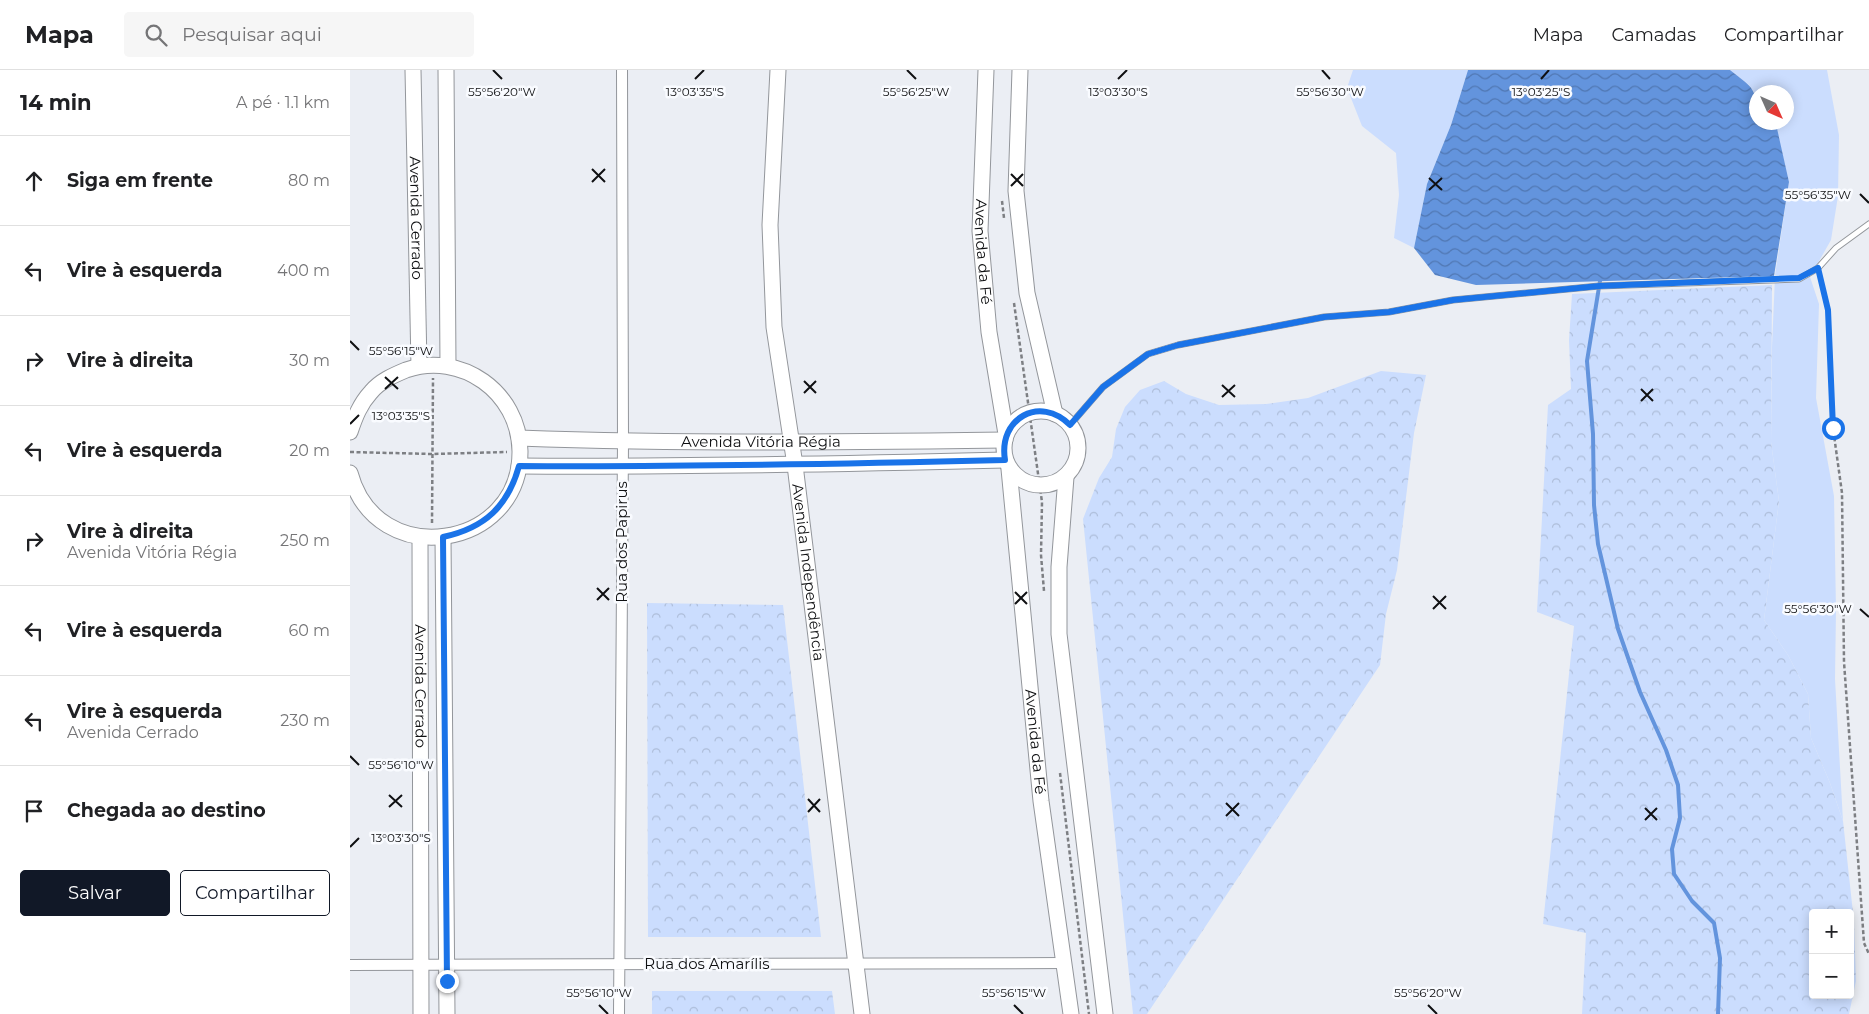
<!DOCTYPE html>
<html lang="pt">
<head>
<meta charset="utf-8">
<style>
	body { margin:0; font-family:Montserrat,sans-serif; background:#f6f6f6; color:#202124 }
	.controls { position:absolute; right:15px; bottom:15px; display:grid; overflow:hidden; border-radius:5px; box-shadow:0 2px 12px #0003 }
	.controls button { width:45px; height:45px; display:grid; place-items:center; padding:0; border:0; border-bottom:1px solid #e0e0e0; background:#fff; color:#202124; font:25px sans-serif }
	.compass { position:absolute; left:1399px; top:15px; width:45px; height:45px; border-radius:50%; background:#fff; box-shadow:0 2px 12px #0003; rotate:135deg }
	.stop { position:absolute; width:15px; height:15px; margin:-11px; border:4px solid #1a73e8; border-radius:50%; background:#fff }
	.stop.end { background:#1a73e8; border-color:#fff; box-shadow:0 1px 5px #0008 }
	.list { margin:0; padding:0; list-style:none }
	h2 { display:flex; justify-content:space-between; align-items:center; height:65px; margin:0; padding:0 20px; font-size:21px }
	h2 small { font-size:16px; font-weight:400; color:#757577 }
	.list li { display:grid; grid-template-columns:32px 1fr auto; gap:15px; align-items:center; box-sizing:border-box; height:90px; padding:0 20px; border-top:1px solid #e0e0e0 }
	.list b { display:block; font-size:19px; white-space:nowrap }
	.list p { margin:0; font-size:16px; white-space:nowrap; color:#757577 }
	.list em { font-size:16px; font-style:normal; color:#757577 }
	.actions { display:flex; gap:10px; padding:15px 20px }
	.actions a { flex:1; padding:11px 0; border:1px solid #111827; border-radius:5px; text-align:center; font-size:18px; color:#111827 }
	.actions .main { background:#111827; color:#fff }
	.icon { flex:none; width:28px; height:28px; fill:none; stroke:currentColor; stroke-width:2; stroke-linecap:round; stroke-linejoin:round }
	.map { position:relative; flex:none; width:1519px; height:944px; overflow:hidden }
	header { display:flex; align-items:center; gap:30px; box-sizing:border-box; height:70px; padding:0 25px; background:#fff; border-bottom:1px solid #e0e0e0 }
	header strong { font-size:24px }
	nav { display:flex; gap:28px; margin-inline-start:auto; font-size:18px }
	.search { width:350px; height:45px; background:#f6f6f6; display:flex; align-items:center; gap:12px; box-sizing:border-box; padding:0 18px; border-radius:5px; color:#757577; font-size:19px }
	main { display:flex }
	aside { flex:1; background:#fff }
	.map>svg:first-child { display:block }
</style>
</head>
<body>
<header>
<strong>Mapa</strong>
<div class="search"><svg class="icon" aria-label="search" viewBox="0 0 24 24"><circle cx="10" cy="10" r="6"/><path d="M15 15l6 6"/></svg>Pesquisar aqui</div>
<nav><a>Mapa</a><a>Camadas</a><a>Compartilhar</a></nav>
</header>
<main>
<aside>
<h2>14 min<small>A pé · 1.1 km</small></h2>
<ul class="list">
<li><svg class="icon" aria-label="ahead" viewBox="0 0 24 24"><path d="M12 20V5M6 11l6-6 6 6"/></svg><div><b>Siga em frente</b></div><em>80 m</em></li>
<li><svg class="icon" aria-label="left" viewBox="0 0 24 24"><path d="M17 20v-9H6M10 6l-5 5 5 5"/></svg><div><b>Vire à esquerda</b></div><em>400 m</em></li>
<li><svg class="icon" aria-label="right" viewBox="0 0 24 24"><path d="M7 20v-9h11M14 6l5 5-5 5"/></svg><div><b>Vire à direita</b></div><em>30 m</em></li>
<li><svg class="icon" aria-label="left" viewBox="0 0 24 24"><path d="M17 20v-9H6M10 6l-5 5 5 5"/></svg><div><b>Vire à esquerda</b></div><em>20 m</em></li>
<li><svg class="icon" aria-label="right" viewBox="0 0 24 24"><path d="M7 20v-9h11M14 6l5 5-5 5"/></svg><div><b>Vire à direita</b><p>Avenida Vitória Régia</p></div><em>250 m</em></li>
<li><svg class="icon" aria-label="left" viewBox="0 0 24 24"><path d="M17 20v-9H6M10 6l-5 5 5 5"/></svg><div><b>Vire à esquerda</b></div><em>60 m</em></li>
<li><svg class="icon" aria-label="left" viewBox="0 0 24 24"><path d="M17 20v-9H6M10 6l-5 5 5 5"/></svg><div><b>Vire à esquerda</b><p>Avenida Cerrado</p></div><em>230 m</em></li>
<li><svg class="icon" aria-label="arrive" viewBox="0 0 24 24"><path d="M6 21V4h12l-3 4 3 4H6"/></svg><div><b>Chegada ao destino</b></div></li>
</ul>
<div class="actions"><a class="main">Salvar</a><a>Compartilhar</a></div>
</aside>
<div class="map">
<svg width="1519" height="944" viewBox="0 0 1519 944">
	<defs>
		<pattern id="forest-crowns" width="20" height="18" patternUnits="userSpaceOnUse" patternTransform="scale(1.25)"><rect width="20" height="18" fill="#cbddfe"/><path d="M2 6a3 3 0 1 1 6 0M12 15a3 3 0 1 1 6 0" fill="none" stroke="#adbdd9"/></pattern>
		<pattern id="water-waves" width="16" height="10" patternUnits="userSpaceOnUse" patternTransform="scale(1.25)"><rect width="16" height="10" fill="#6394dd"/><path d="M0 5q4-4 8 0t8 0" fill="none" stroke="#5077b2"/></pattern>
	</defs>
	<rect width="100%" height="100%" fill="#ebeef4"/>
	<path fill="#cbddfe" d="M1003 0H1118L1101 55 1077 114 1064 178 1044 168 1049 125 1046 83 1012 56 997 18Z
		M1380 0H1477L1489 65 1488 126 1481 170 1460 207 1469 234 1466 328 1484 426 1486 540 1485 609 1493 751 1480 713 1461 668 1458 624 1438 585 1414 550 1429 431 1421 372 1422 277 1425 206H1439L1425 205 1439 112 1425 53 1436 52V22H1406V25L1399 15Z"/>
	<path fill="url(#forest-crowns)" fill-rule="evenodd" d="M1422 215 1421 372 1429 431 1414 550 1438 585 1458 624 1461 668 1480 713 1493 751 1504 852 1506 911 1499 944H1232L1236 863 1193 854 1224 556 1187 542 1198 335 1221 319 1219 270 1222 224ZM1463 843H1500V925H1463Z
		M1031 301 1076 305 1064 363 1047 500 1036 544 1030 595 797 944H783L733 449 749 408 762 387 766 359 775 337 790 320 814 311 836 324 869 335 916 334 958 328Z
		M297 533 433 535 471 867H298Z
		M302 921H482L485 944H302Z"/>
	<path fill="url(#water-waves)" d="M1118 0H1380C1407 21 1406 18 1406 52L1425 53 1426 54 1439 112 1424 206 1126 215 1085 205 1064 178 1077 114 1101 55Z"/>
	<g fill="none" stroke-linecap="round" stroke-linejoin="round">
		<path stroke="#6394dd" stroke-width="4" d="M1250 211 1237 291 1243 364 1244 435 1248 474 1268 559 1290 622 1316 680 1328 715 1330 748 1322 779 1324 804 1342 831 1364 853 1370 888 1368 944"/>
		<g stroke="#93969b" stroke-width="7">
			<path id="lane" d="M720 355 753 317 798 284 828 275 974 247 1039 242 1103 230 1249 216 1449 209 1468 198 1486 178 1519 154"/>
		</g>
		<g stroke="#93969b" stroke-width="12">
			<path id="street" d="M0 895 713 893
				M269 944 273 372 272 0"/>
		</g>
		<g stroke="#93969b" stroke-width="17">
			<g id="secondary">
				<path id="s1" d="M63 0 69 296"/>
				<path d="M96 0 98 296"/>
				<path id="s2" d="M428 0 420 155 424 257 445 395 512 944"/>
				<path id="s3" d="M636 0 630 161 639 262 656 364"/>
				<path d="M670 0 666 121 677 223 705 344"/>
				<circle cx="691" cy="378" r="37"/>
				<path d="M0 362C5 347 10 334 21 322 30 311 44 305 56 300 111 281 169 322 170 381 171 480 26 502 0 403"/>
				<path id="s4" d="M169 368C331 374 493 372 655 370"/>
				<path d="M169 396C331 397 493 394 655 390"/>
				<path id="s5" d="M659 399 691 731 721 944"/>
				<path d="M716 407 709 497V564L755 944"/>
				<path id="s6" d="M70 467 71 944"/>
				<path d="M93 467 97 944"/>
			</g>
		</g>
		<path stroke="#7d7f83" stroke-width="2.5" stroke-dasharray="4 2.5" stroke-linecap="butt" d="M652 131 654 148
			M1470 206 1478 240 1483 358 1492 423 1494 592 1514 873 1519 884
			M664 233 692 432 691 485 694 521
			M0 382 82 384 157 382
			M82 453 83 308
			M710 703 739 944"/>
		<use href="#lane" stroke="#fff" stroke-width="5"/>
		<use href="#street" stroke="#fff" stroke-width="10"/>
		<use href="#secondary" stroke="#fff" stroke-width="15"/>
	</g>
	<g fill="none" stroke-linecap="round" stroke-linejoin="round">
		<path stroke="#1a73e8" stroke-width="6" d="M97 911 93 467C135 458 158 436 169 396 331 397 493 394 655 390 648 348 690 325 720 355L753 317 798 284 828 275 974 247 1039 242 1103 230 1249 216 1449 208 1468 198 1478 240 1483 358"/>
	</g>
	<path fill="none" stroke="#0f1012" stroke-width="2" d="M143 0 152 9M557 0 566 9M972 0 980 9M345 9 354 0M768 9 777 0M1191 9 1199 0M242 99 255 112M661 104 673 116M1079 108 1092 120M242 112 255 99M661 116 673 104M1079 120 1092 108M1510 124 1519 133M0 271 9 280M35 307 48 319M454 311 466 323M872 315 885 327M35 319 48 307M1291 319 1303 331M454 323 466 311M872 327 885 315M1291 331 1303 319M0 354 9 345M247 518 259 530M665 522 677 534M1083 526 1096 539M247 530 259 518M665 534 677 522M1083 539 1096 526M1510 539 1519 547M0 686 9 695M39 725 52 737M458 729 470 742M876 733 889 746M39 737 52 725M1295 738 1307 750M458 742 470 729M876 746 889 733M1295 750 1307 738M0 777 9 768M249 935 258 944M664 935 673 944M1078 935 1087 944"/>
	<g text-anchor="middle" stroke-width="5" stroke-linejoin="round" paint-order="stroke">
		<g font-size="15" fill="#0f1012" stroke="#f9fbff">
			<text dy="5" stroke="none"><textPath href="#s1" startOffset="148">Avenida Cerrado</textPath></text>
			<text dy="5" stroke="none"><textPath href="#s3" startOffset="182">Avenida da Fé</textPath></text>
			<text dy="5" stroke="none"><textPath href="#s4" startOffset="242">Avenida Vitória Régia</textPath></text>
			<text transform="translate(272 472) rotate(-90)" y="5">Rua dos Papirus</text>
			<text dy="5" stroke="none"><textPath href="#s2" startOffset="505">Avenida Independência</textPath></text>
			<text dy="5" stroke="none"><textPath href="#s6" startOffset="149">Avenida Cerrado</textPath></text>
			<text dy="5" stroke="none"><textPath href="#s5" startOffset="274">Avenida da Fé</textPath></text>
			<text x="357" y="899">Rua dos Amarílis</text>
		</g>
	</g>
	<g font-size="12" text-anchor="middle" fill="#0f1012" stroke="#f9fbff" stroke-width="5" stroke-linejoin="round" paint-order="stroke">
		<text x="152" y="26">55°56'20"W</text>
		<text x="345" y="26">13°03'35"S</text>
		<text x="566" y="26">55°56'25"W</text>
		<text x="768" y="26">13°03'30"S</text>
		<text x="980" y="26">55°56'30"W</text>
		<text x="1191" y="26">13°03'25"S</text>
		<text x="1468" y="129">55°56'35"W</text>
		<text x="51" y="285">55°56'15"W</text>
		<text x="51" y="350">13°03'35"S</text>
		<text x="1468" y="543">55°56'30"W</text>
		<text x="51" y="699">55°56'10"W</text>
		<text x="51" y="772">13°03'30"S</text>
		<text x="664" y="927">55°56'15"W</text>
		<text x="249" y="927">55°56'10"W</text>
		<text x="1078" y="927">55°56'20"W</text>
	</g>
</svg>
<div class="controls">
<button>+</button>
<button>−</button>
</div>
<svg class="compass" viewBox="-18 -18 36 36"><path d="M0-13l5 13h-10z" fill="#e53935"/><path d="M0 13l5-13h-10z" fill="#757577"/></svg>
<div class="stop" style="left:1483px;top:358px"></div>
<div class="stop end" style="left:97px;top:911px"></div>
</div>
</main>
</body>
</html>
